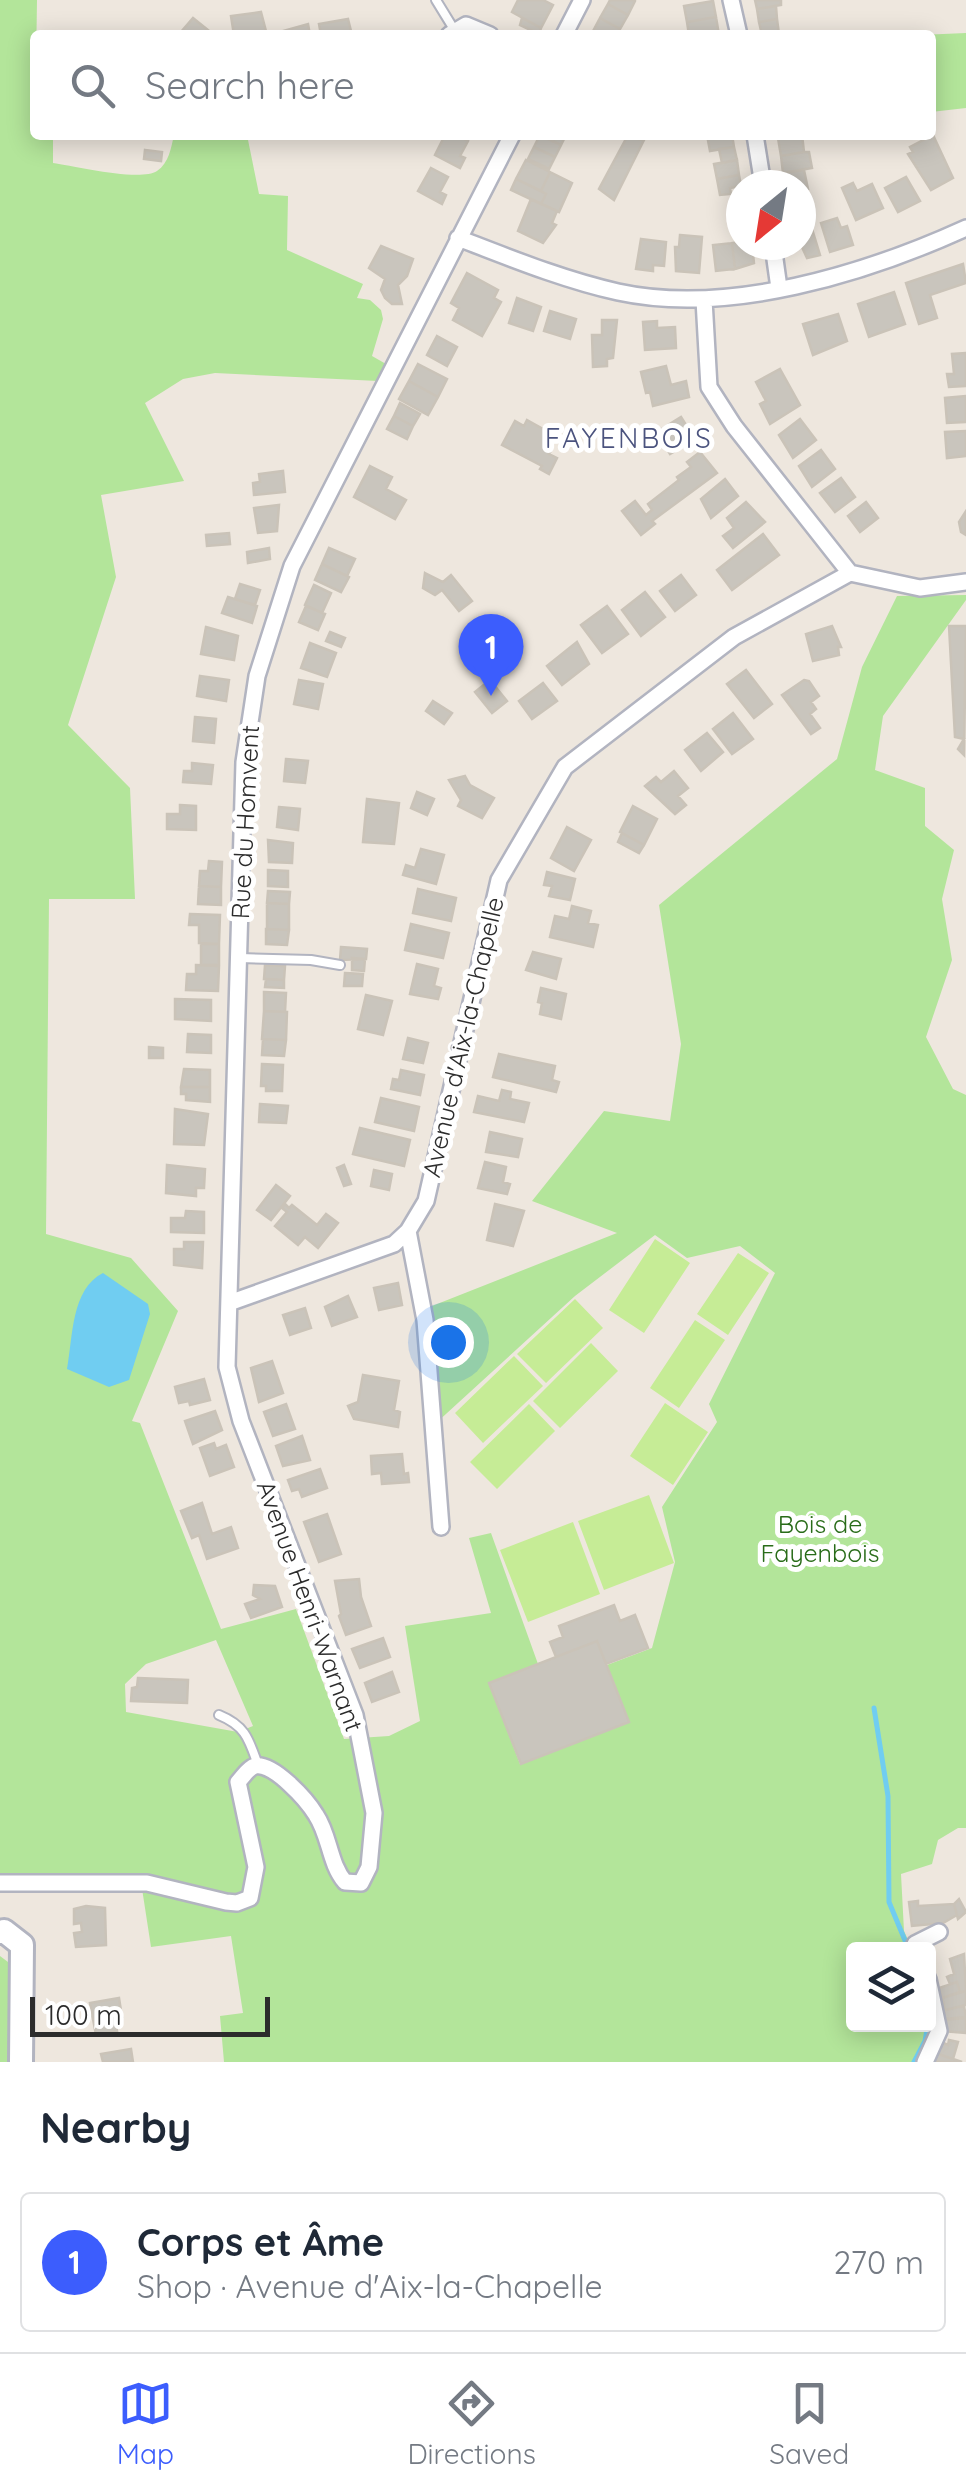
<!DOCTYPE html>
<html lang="en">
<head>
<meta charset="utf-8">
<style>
	body { margin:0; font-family:Quicksand,sans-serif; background:#f6f6f7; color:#1f2937 }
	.controls { position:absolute; right:30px; bottom:30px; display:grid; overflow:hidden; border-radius:10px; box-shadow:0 5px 25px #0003 }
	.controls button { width:90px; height:90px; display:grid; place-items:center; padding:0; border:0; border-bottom:2px solid #e0e1e3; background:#fff; color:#1f2937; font:50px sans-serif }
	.compass { position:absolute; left:726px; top:170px; width:90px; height:90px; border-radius:50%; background:#fff; box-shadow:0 5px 25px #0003; rotate:210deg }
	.scale { position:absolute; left:30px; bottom:25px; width:240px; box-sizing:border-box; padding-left:10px; border:5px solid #2c2c2c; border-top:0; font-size:28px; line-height:35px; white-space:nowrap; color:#2c2c2c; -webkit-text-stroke:8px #fff; paint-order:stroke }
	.you { position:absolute; left:448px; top:1342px; width:35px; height:35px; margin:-25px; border:8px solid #fff; border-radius:50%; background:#1a73e8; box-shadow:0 0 0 15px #1a73e833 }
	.badge { display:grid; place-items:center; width:65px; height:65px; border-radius:50%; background:#3c5dfd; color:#fff; font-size:32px; font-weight:700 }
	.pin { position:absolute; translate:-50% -82px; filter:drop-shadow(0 2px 5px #0008) }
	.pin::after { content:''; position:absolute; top:52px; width:35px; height:30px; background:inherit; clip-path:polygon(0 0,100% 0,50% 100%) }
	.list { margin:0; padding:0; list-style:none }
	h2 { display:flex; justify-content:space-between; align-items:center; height:130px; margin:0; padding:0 40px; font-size:42px }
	h2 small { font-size:32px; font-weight:400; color:#747a83 }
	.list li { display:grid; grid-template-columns:65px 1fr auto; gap:30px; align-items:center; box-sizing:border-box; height:140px; margin:0 20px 20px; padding:0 20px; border:2px solid #e0e1e3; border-radius:10px }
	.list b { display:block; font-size:38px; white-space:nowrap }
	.list p { margin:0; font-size:32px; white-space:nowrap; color:#747a83 }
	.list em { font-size:32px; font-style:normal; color:#747a83 }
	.icon { flex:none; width:55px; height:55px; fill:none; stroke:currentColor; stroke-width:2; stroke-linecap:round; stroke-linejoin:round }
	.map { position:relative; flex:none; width:966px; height:2062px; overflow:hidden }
	.search { position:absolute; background:#fff; box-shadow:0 5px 25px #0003; left:30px; right:30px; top:30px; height:110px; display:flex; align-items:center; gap:25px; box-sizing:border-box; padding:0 35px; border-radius:10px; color:#747a83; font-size:38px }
	.sheet { height:290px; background:#fff }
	nav { display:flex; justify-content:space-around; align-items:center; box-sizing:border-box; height:140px; border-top:2px solid #e0e1e3; background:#fff; font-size:28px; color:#747a83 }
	nav a { display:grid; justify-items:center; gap:5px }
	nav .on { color:#3c5dfd }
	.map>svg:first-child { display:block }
</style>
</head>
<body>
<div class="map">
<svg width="966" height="2062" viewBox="0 0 966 2062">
	<rect width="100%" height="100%" fill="#eee7de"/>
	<path fill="#b3e59a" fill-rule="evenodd" d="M0 0H37L35 135H53V163C75 166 140 182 157 171 169 163 171 148 174 135H247L259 194 288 196 287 250 363 284 357 298 370 300 381 310 383 319 372 356 386 364 378 381 215 373 183 379 145 403 184 481 101 495 116 577 68 725 130 788 135 899H49L46 1234 131 1258 178 1311 132 1421 140 1423 221 1629 296 1609 344 1739 389 1736 420 1721 405 1626 491 1613 469 1538 491 1533 538 1664 489 1683 520 1764 629 1722 607 1665 652 1648 675 1562 662 1507 717 1422 709 1404 775 1273 740 1246 687 1258 655 1235 575 1296 435 1424 427 1308 617 1233 532 1201 604 1111 670 1121 681 1044 659 905 837 759 862 667 897 596 966 595V600L883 716 875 770 925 788V826L954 850 942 899 952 960 926 1037 953 1089 966 1095V1828H958L938 1840 932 1864 901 1874 904 1931 912 1949 854 1950V2024H928L929 1995C933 2022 930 2037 918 2062H224L220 2016 243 2013 231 1936 151 1947 141 1882 0 1880ZM216 1640 253 1726 238 1732 126 1712 125 1684 146 1664Z
		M966 33V108L931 112V35H920Z
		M0 1956 8 1962V2062H0Z"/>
	<path fill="#c6ec96" d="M655 1239 690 1263 644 1333 609 1310Z
		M738 1253 769 1273 728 1335 697 1314Z
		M575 1299 603 1328 546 1383 517 1354Z
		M695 1320 725 1340 679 1408 650 1388Z
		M591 1343 618 1371 560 1428 533 1401Z
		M514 1356 543 1386 483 1443 455 1413Z
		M665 1403 708 1432 673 1485 630 1456Z
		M529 1404 555 1431 497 1489 470 1462Z
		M649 1495 674 1563 604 1590 578 1521Z
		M573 1522 600 1594 528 1622 500 1550Z"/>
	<path fill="#70cdf1" d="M103 1273 148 1304 150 1314 129 1380 109 1387 67 1369C73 1337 71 1289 103 1273Z"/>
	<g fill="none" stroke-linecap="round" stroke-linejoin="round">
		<path stroke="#70cdf1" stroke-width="5" d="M874 1708 888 1796 889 1902 909 1950
			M914 2062 925 2041 928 2024"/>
	</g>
	<path fill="#c9c5bd" stroke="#cac3b8" stroke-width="2.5" d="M518 0H543L553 5 541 28 512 12Z
		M610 0H634L635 1 628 15 608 4Z
		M755 0H781V5L757 9Z
		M713 1 716 17 687 22 684 6Z
		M608 4 628 15 620 29 600 18Z
		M776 6 777 19 759 22 757 9Z
		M261 12 267 35H234L231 16Z
		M716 17 719 35H689L687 22Z
		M193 18 214 35 181 32Z
		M522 18 541 28 539 34 520 25Z
		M600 18 620 29 617 35H591Z
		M348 19 352 35H321L319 24Z
		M777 19 779 34 762 35 759 22Z
		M308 24 310 35H277L276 33Z
		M445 135H457L468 141 460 156 465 158 460 168 435 155Z
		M540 135 561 145 555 157 534 147Z
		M542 135H566L561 145Z
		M707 135H732L734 147 710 151Z
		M802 135 804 152 781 156 778 138Z
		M933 135 953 178 931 190 908 154 913 152 910 147Z
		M627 137 644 140 614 200 599 189Z
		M534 147 555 157 549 169 528 159Z
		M734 147 737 160 722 163 719 149Z
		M145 150 162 152 161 161 144 159Z
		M804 152H809L812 168 783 173 781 156Z
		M526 160 550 172 541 191 516 179Z
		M737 160 739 175 717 179 714 164Z
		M431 168 448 177 440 192 446 195 442 204 418 191Z
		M804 170 808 189 801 191V185H785L783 173Z
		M550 172 572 183 559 212 541 204 546 194 541 191Z
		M739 175 741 186 730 188 731 194 720 195 717 179Z
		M906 177 920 201 898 212 885 188Z
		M516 179 546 194 541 204 511 190Z
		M853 183 857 191 872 184 883 208 856 220 842 188Z
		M531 199 557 211 552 223 556 225 543 243 518 231Z
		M837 218 841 228 847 226 853 245 830 252 821 223Z
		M809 219 820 255 807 258 801 245V221Z
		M680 235 702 237 699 273 676 271 675 247H679Z
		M641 239 666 242 664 266 653 265V271L636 269Z
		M741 242V245H752L754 263 735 269 732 243Z
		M732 243 735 269 716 271 713 245Z
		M381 246 413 259 407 276 398 285 402 304H392L385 298 381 290 385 279 369 268Z
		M963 264 966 283 930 295 937 318 919 324 906 283Z
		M467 273 498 290 494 298 501 302 482 336 453 320 459 308 451 303Z
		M894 292 905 324 869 337 858 304Z
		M517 298 541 307 533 331 509 323Z
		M550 311 576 319 570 339 544 331Z
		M838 314 847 341 813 355 803 324Z
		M602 320H617L613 358 607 359V366L593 367 592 335H602Z
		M657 321V328L675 327 676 348 645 350 643 322Z
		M437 336 457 347 447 366 427 355Z
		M966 353V386L949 387 947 374H954L952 354Z
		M418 364 447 379 438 397 409 381Z
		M666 366 671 385 686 381 689 397 653 406 650 392 646 393 641 372Z
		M780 369 800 405 770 424 760 404 766 401 756 382Z
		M409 381 438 397 428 415 399 399Z
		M966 396V422L947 423 945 398Z
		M400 403 420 414 413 426 394 416Z
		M394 416 413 426 407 439 387 429Z
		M681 417 695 439 670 454 657 432Z
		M800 419 816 440 793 458 779 435Z
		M527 420 552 434 546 445 552 449 549 454 557 458 549 474 540 469 542 466 502 445 515 421 524 426Z
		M966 431V456L947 458 945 432Z
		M821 450 835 469 812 487 799 466Z
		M700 452 717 473 652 521 655 524 641 535 622 511 635 501 646 515 652 510 648 504 679 480 677 477 691 467 687 462Z
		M370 466 392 477 386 489 406 500 395 519 354 497Z
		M283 471 285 492 254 495 253 483 260 482 259 474Z
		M841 478 855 497 835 512 820 493Z
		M725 479 738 496 711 518 701 499Z
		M746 502 765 522 733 548 723 536 734 528 727 518Z
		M866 502 878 518 860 532 848 516Z
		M279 505 277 531 258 533 254 508Z
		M966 511V535L961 532 959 522Z
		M229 533 230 544 207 546 206 535Z
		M763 534 779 555 732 590 717 570Z
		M269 548 270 559 248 563 247 552Z
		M329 548 355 559 347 576 322 564Z
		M322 564 349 577 341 592 315 580Z
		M425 573 443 582 451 575 472 601 459 611 442 590 435 595 423 588Z
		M681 575 696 595 675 611 660 591Z
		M240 584 260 590 255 605 235 599Z
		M314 585 331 593 322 613 305 605Z
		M645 592 665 617 641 636 622 610Z
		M228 597 257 606 252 623 222 613Z
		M306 606 325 614 318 630 299 622Z
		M607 606 628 634 602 653 581 625Z
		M832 626 841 647H838L839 655 813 661 806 634Z
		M949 626H966L964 755 958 749 964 739 955 737Z
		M206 627 238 636 234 660 201 654Z
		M330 632 345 638 341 647 326 641Z
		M577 642 589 664 562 685 547 666Z
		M310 643 336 653 327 677 301 668Z
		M746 670 772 704 754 718 727 684Z
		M200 676 229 680 226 701 197 696Z
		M299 680 323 684 318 709 294 704Z
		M490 680 507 701 492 713 475 692Z
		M804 680 809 681 819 696 811 702 816 709 810 714 820 728 811 734 782 695Z
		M543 683 557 701 532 719 519 701Z
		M433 701 452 713 444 724 426 711Z
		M733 713 753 739 732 754 713 729Z
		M195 717 216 719 214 743 193 741Z
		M707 733 723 752 701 771 685 750Z
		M286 759 308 761 305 783 284 781Z
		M192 763 213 765 211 784 183 782 184 771H192Z
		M674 771 688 788 678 796 686 805 675 814 645 786 656 777 661 782Z
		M465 776 470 785 494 798 482 818 458 806 461 800 449 780Z
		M417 792 434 799 427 815 411 808Z
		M367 799 399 803 394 844 363 842Z
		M180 805 196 806V830L167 829V814H180Z
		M633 806 657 819 644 845 620 832Z
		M279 807 300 809 298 830 277 827Z
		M567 827 591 840 574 871 551 858Z
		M622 833 644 845 639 853 618 842Z
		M268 840 293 843 292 863 269 862Z
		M421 849 444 855 436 884 403 875 406 865 415 868Z
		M209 861 222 862 221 887 199 886 200 871H208Z
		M268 870 288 871V887L268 886Z
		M547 872 575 879 570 900 549 896 552 886 544 885Z
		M199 886 221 887V905L198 904Z
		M418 889 456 898 451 921 413 913Z
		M268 891 290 892 289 904 267 903Z
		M267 903 289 904V930L267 929Z
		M572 906 591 911 588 923 598 925 593 947 550 937 555 916 569 919Z
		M190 914 220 915 219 944 199 943V925H189Z
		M411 924 449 933 443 958 405 950Z
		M266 929 289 930 287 945 266 944Z
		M201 944H219V965H201Z
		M341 947 367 949 366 959 340 960Z
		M533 952 561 959 556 979 526 970Z
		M352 958 365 959 364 971 352 970Z
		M417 964 438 969 434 986 441 988 438 999 410 994Z
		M196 965 219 966 218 991 186 990 187 974H196Z
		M265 965 285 966 284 980 264 979Z
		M345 973 363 974 362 986H344Z
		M266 979 284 980V988L265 987Z
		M541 988 566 994 561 1019 540 1014 542 1003 538 1002Z
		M264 992 286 993 285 1012 264 1011Z
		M366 995 392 1001 383 1035 358 1029Z
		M175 999 211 1000V1021L175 1019Z
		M264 1011 287 1012 286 1040 262 1039Z
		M188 1034 211 1035V1053L187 1052Z
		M408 1038 428 1043 423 1063 403 1059Z
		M263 1039 286 1040 284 1056 262 1055Z
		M149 1047 163 1048V1058H149Z
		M499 1054 555 1066 552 1080 559 1082 556 1092 493 1077Z
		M262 1064 283 1065 282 1091H266V1086H261Z
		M184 1069 210 1070V1087H181Z
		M401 1070 424 1075 420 1095 391 1089 393 1079 399 1080Z
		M181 1087H210V1102L186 1100V1094H181Z
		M502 1090 511 1092 510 1099 529 1103 524 1122 474 1112 478 1096 499 1101Z
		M381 1098 419 1107 414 1131 375 1122Z
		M260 1104 288 1106 286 1123 259 1122Z
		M175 1109 208 1114 204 1145 174 1144Z
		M360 1128 410 1140 404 1166 353 1154Z
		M490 1132 522 1139 518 1157 486 1152Z
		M485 1162 506 1167 503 1182 510 1184 507 1194 478 1188Z
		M167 1165 205 1169 204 1188H196V1196L166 1193Z
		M344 1165 351 1184 344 1186 337 1168Z
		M374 1170 392 1174 389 1190 371 1186Z
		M276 1185 290 1196 271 1220 257 1210Z
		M285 1204 289 1208 292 1205 317 1225 326 1214 338 1223 318 1248 305 1237 298 1245 275 1226 287 1212 282 1208Z
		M495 1204 524 1211 513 1246 487 1240Z
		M186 1211 204 1212V1233L171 1232V1218H185Z
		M184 1242H203L202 1268 174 1265V1249H184Z
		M398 1283 402 1305 379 1310 374 1288Z
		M348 1296 357 1317 332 1326 325 1307Z
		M305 1308 311 1328 290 1335 283 1315Z
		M272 1361 283 1393 259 1402 251 1368Z
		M363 1375 399 1381 394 1410 400 1412 398 1427 354 1419 348 1406 358 1402Z
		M204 1379 210 1400 190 1405 189 1401 179 1403 175 1387Z
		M286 1404 295 1429 273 1436 264 1412Z
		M215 1411 222 1430 193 1444 185 1421Z
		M302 1436 310 1460 283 1466 276 1446Z
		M214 1443 216 1449 226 1445 234 1467 210 1476 200 1448Z
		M402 1454 404 1474 408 1473 409 1482 382 1484 381 1473 372 1474 371 1456Z
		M320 1469 327 1488 302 1497 299 1489 292 1491 288 1480Z
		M202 1503 212 1534 231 1527 238 1548 207 1559 199 1535 192 1538 181 1511Z
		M327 1514 341 1554 319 1562 304 1522Z
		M359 1579 361 1597 371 1626 346 1635 339 1616 341 1614 335 1581Z
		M254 1585 275 1586 282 1607 251 1618 245 1604 260 1599 253 1595Z
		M614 1605 620 1621 635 1615 648 1648 606 1664 597 1641 556 1657 550 1642 563 1637 559 1626Z
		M383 1638 390 1657 360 1668 352 1649Z
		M597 1641 629 1722 521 1764 489 1683Z
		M392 1672 399 1692 372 1702 365 1683Z
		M138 1678 188 1680 187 1703 131 1701 132 1688 137 1687Z
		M959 1899 966 1912 958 1919 954 1904Z
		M918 1901V1906L954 1904 957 1915 943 1923 912 1926 909 1902Z
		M86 1906 105 1908 106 1945 76 1947 74 1933 82 1932 81 1923 74 1924V1909Z
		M964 1954 966 1991 960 1992 957 1982 950 1984 947 1977 954 1974 950 1959Z
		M957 1982 960 1992 942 1998 939 1988Z
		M966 1991V2005L945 2010 942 1998Z
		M119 1998 122 2017 115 2019 117 2031 96 2035 90 2003Z
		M964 2006 966 2017 944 2019 945 2010Z
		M966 2018V2033L943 2031 944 2020Z
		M949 2040 958 2042 953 2059 935 2053 939 2041 948 2045Z
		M131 2049 133 2062H103L101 2054Z
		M935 2053 962 2062H932Z"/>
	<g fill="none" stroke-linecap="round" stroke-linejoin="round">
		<g stroke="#b2b4c0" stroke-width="12">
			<path id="lane" d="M436 0 455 31
				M240 958 311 960 340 965
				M219 1715C246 1726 249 1740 258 1765"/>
		</g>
		<g stroke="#b2b4c0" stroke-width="20">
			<path id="street" d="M731 0 739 35
				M449 35 466 25 490 35
				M564 35 582 0
				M755 135 763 185
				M458 238C510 258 564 280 618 292 728 316 865 274 966 228
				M773 245 779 288
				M704 300 709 387 734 426 850 573
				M850 573 920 588 966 582
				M408 1231 425 1320 441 1527
				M229 1303 394 1244 408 1231 426 1201 499 880 565 767 734 637 850 573
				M0 1883H147L226 1902 237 1903 250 1898 256 1867 238 1782C243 1777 248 1768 255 1766 273 1762 307 1800 316 1815 330 1836 329 1863 345 1882L361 1883 369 1867 374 1813 355 1715 241 1421 227 1367 244 762 257 676 292 566 512 135
				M918 1950 915 1944 939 1932
				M925 2062 939 2031 928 1979"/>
		</g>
		<g stroke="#b2b4c0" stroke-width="28">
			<path id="secondary" d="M0 1932 4 1931 22 1945 21 2062"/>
		</g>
		<use href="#lane" stroke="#fff" stroke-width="8"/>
		<use href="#street" stroke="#fff" stroke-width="15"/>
		<use href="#secondary" stroke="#fff" stroke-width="22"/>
	</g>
	<g text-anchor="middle" stroke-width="10" stroke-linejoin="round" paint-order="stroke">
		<g font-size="25" fill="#2c2c2c" stroke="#fff">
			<text transform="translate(245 822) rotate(-87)" y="9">Rue du Homvent</text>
			<text transform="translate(463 1037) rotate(-77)" y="9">Avenue d'Aix-la-Chapelle</text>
			<text transform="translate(310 1606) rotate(70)" y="9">Avenue Henri-Warnant</text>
		</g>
		<g font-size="25" fill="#296c19" stroke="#fff">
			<text x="820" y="1533">Bois de<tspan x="820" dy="29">Fayenbois</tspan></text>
		</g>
		<g font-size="28" letter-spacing="2.5" fill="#4b537e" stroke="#fff">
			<text x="629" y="448">FAYENBOIS</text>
		</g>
	</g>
</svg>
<div class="controls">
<button><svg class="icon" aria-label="layers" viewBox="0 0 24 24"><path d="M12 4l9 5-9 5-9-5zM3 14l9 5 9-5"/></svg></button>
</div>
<svg class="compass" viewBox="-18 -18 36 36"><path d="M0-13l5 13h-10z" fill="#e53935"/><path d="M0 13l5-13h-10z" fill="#747a83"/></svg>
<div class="scale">100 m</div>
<div class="you"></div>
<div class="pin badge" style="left:491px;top:696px">1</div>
<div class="search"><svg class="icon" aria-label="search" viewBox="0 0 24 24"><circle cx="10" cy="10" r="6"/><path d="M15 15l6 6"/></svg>Search here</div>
</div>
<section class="sheet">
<h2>Nearby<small></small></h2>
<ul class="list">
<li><span class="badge">1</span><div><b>Corps et Âme</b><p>Shop · Avenue d'Aix-la-Chapelle</p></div><em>270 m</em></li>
</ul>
</section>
<nav>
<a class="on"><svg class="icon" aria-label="map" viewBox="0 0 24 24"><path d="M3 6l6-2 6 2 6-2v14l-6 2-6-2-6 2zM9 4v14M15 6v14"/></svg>Map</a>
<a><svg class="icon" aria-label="directions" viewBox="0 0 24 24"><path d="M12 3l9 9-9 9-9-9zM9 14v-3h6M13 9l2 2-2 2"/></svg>Directions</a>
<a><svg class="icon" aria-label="saved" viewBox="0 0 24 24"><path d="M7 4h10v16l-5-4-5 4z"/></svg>Saved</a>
</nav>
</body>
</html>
